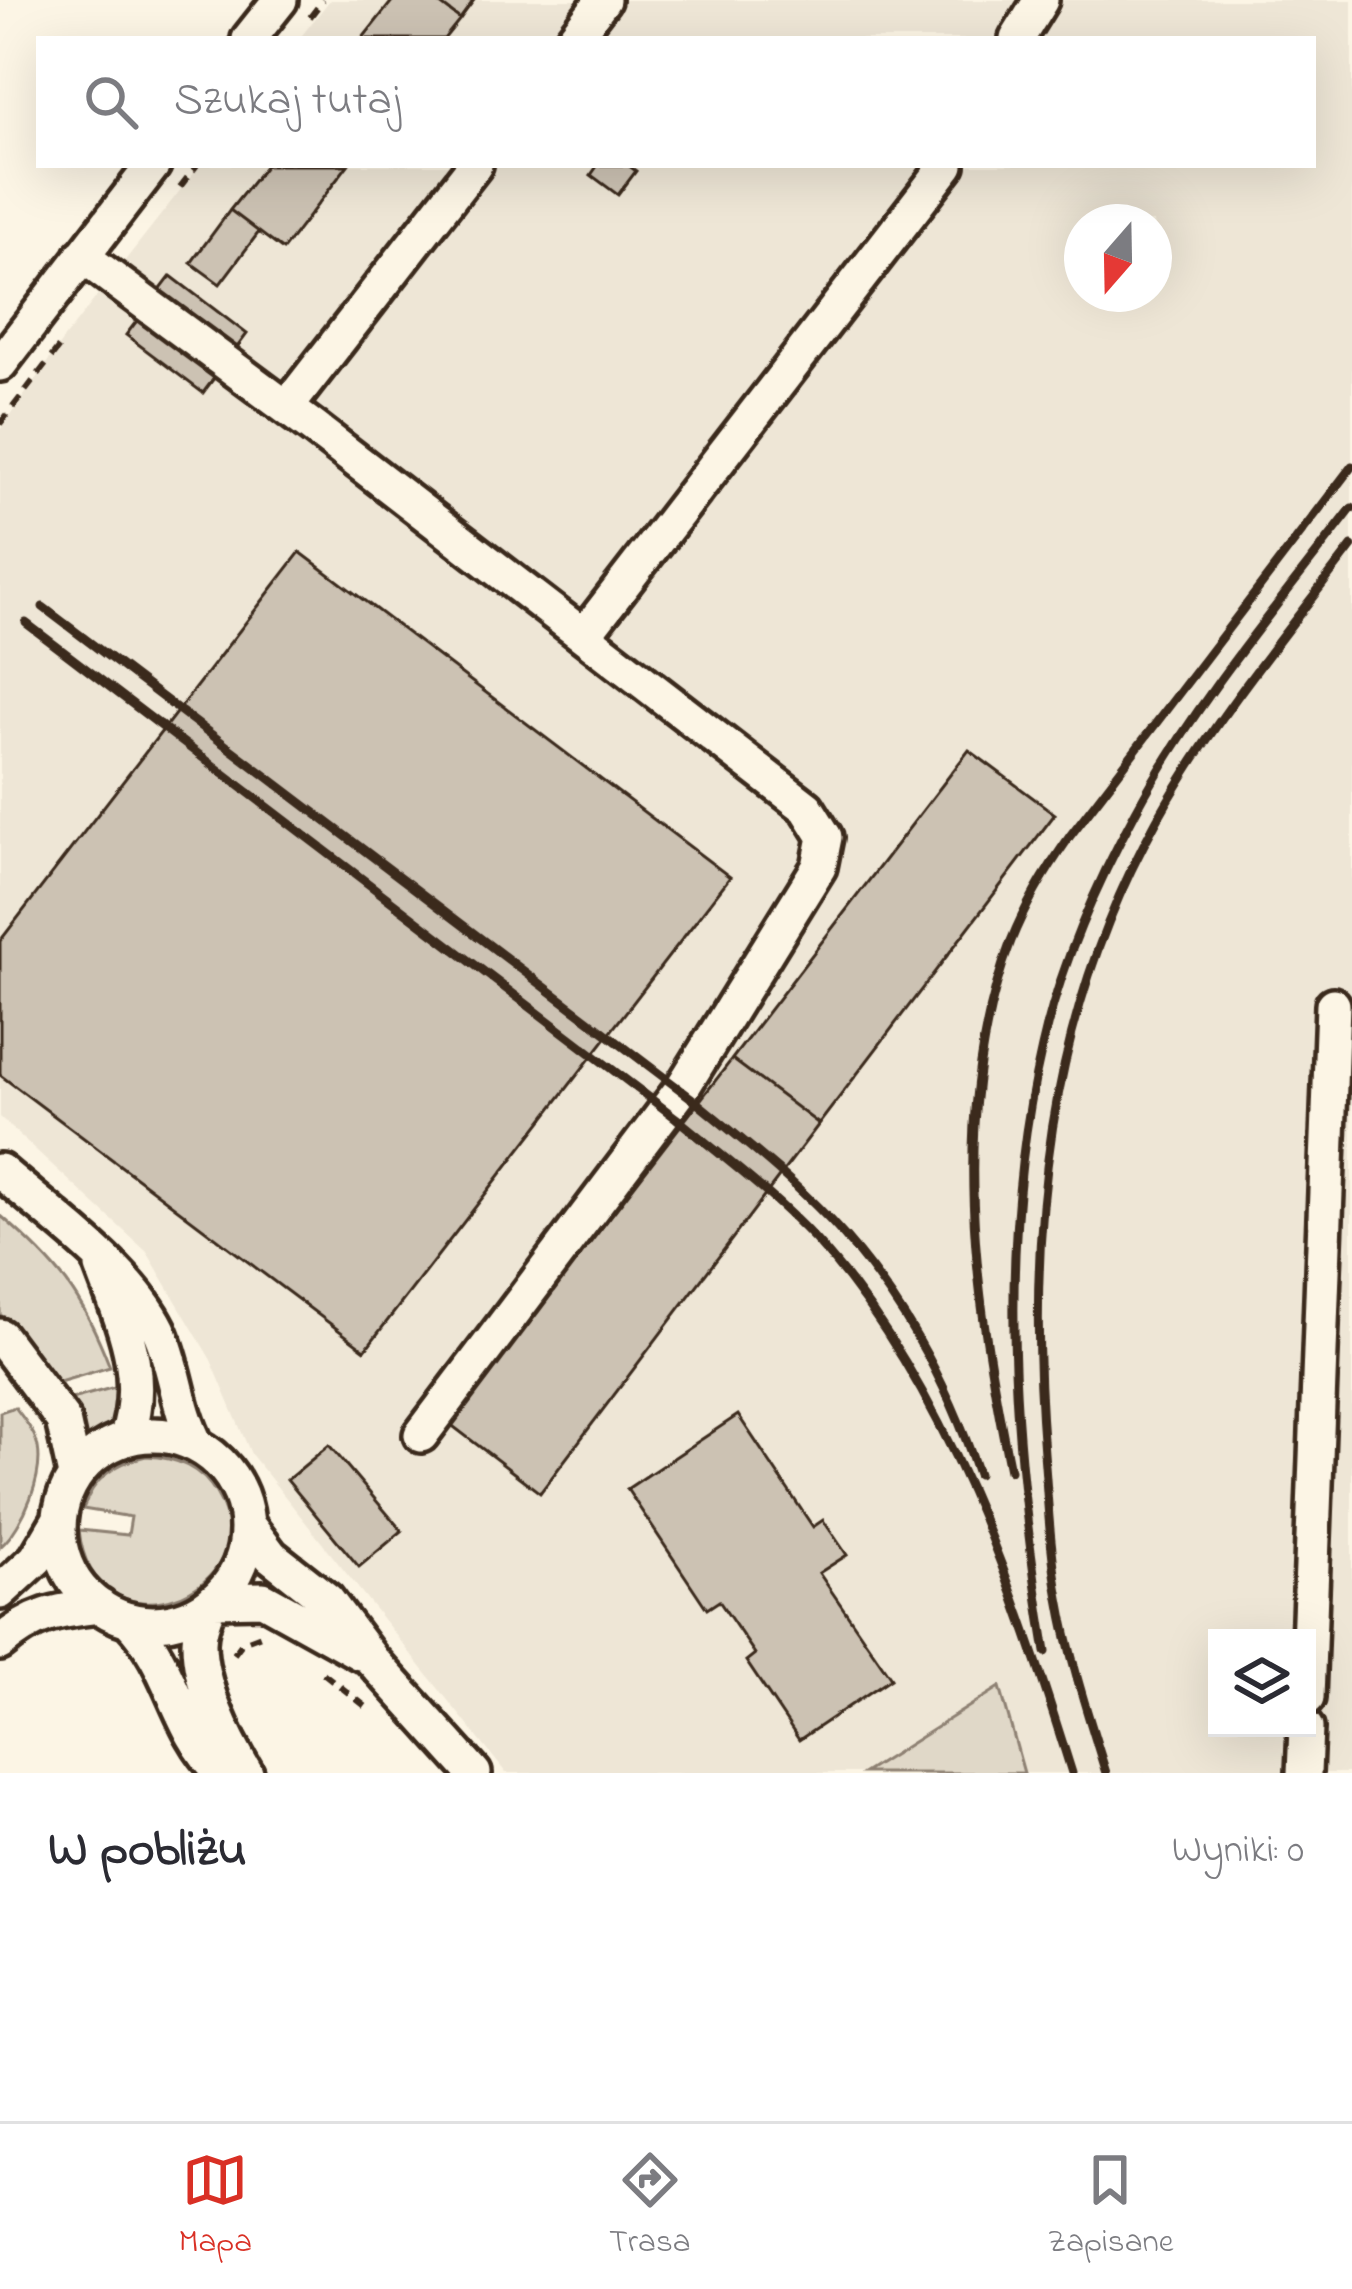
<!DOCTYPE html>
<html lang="pl">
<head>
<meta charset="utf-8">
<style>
	body { margin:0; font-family:"Indie Flower",sans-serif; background:#f2f2f3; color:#2b2b33 }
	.controls { position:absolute; right:36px; bottom:36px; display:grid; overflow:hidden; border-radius:0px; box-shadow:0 12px 48px #0002 }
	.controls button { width:108px; height:108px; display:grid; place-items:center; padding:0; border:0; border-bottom:3px solid #e1e1e2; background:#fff; color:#2b2b33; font:60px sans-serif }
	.compass { position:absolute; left:1064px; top:204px; width:108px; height:108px; border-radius:50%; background:#fff; box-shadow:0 12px 48px #0002; rotate:200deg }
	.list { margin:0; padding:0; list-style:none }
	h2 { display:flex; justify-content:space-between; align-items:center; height:156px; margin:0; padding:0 48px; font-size:51px }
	h2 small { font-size:39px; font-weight:400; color:#7c7c81 }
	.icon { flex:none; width:66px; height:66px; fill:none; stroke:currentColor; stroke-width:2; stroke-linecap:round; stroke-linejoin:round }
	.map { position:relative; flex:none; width:1352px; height:1773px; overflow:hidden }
	.search { position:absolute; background:#fff; box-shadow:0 12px 48px #0002; left:36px; right:36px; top:36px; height:132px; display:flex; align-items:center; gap:30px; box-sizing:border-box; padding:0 42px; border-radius:0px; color:#7c7c81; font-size:45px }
	.sheet { height:348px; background:#fff }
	nav { display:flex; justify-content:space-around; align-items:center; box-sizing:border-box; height:168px; border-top:3px solid #e1e1e2; background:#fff; font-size:33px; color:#7c7c81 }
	nav a { display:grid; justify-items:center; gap:6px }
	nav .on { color:#d93025 }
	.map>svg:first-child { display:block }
</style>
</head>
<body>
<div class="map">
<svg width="1352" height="1773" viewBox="0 0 1352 1773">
	<rect width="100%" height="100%" fill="#fcf5e5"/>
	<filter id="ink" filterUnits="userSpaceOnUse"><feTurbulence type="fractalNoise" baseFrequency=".00833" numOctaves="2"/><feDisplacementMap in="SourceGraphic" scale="24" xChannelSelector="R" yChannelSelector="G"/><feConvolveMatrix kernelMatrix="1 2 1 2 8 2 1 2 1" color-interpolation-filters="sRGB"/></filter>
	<g filter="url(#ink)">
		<path fill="#eee6d6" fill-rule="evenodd" d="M330 0H1352V1773H1024L1000 1687 864 1773H506L251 1454 211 1360 147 1252 0 1117V430L65 337 200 165H1313V39H299ZM1082 222H1154V294H1082ZM1217 1638H1307V1728H1217Z"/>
		<path fill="#e0d8c8" stroke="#8e8173" stroke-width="3" d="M0 1215C59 1266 82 1294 110 1367L56 1383 0 1314Z
			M126 1384 116 1418 89 1443 68 1400Z
			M15 1407C22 1417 32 1428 36 1440 47 1470 23 1528 0 1547V1412Z
			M146 1456C175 1457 200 1466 216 1493 276 1591 93 1662 79 1530L128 1535 131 1517 83 1509C93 1478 115 1463 146 1456Z
			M1000 1687 1024 1773H864Z"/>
		<path fill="#ccc2b3" stroke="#3b2a1e" stroke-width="3" d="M393 0H435L460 19 444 39H362Z
			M435 0H474L460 19Z
			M266 165H348L283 250 230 210Z
			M598 165H628L636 171 618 195 591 175Z
			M230 210 259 232 220 284 191 263Z
			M171 276 247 334 203 393 126 335Z
			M300 552 730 877 365 1350 0 1075V941Z
			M969 750 1055 814 819 1124 732 1059Z
			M732 1059 819 1124 540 1493 450 1424Z
			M738 1415 813 1527 823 1520 847 1555 819 1573 891 1678 799 1740 746 1661 755 1654 719 1601 707 1609 627 1489Z
			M329 1445 402 1531 359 1567 287 1480Z"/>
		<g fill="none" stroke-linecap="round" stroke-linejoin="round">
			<g stroke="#3b2a1e" stroke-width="42">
				<path id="minor" d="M249 39 280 0
					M573 39 603 0
					M1017 39 1041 0
					M82 256 314 428 807 808 825 837 819 867 681 1090 421 1435
					M0 364 153 165
					M287 407 475 165
					M584 635 947 165
					M0 1171C49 1213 131 1272 159 1330 176 1368 177 1409 197 1446
					M102 1267C124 1326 148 1376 126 1439
					M0 1336 63 1420 75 1475
					M59 1529a94 94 0 1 1 188 0a94 94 0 1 1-188 0Z
					M247 1524 271 1556 327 1600 372 1660 474 1773
					M0 1592 36 1559 59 1520
					M214 1600 263 1599 360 1653
					M209 1605C204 1617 199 1630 199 1643 199 1685 225 1738 246 1773
					M129 1620C175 1668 175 1726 222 1773
					M0 1643C34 1614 56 1611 100 1606
					M1307 1698 1333 1005
					M1304 1773 1306 1728"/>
			</g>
			<path stroke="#3b2a1e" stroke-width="6" stroke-dasharray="12 9" stroke-linecap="butt" d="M310 17 323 0
				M180 187 197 165
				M0 424 60 346
				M234 1654 243 1642 261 1635
				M323 1673 369 1709"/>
			<use href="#minor" stroke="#fcf5e5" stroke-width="33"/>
			<path stroke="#3b2a1e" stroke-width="9" d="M43 607 690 1097C738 1137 788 1175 830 1220 897 1291 948 1381 978 1474
				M26 623 676 1118C723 1157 773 1194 815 1239 946 1383 1015 1590 1072 1773
				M1010 1470C975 1297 947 1110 1011 941 1026 903 1047 869 1070 836L1352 466
				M1046 1652C1013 1454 996 1244 1042 1047 1060 967 1097 883 1136 811 1195 702 1277 606 1352 508
				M1106 1773C1088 1715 1069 1657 1059 1598 1050 1550 1048 1501 1044 1453 1026 1232 1047 1017 1157 820 1212 722 1284 635 1352 546"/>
		</g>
	</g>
</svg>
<div class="controls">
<button><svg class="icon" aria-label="layers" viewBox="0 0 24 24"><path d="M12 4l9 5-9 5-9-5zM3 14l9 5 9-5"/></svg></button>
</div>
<svg class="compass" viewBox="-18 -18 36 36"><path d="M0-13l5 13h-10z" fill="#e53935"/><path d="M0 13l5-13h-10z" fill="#7c7c81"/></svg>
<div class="search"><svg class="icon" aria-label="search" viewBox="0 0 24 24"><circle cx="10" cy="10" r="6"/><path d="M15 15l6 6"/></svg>Szukaj tutaj</div>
</div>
<section class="sheet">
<h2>W pobliżu<small>Wyniki: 0</small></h2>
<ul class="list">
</ul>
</section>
<nav>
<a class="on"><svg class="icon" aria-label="map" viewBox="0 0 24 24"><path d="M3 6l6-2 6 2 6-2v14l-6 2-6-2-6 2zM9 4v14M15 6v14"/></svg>Mapa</a>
<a><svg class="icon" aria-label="directions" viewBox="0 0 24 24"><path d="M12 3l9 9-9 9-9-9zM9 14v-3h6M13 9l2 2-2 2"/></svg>Trasa</a>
<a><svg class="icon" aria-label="saved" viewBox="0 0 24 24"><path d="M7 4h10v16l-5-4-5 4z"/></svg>Zapisane</a>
</nav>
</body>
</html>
